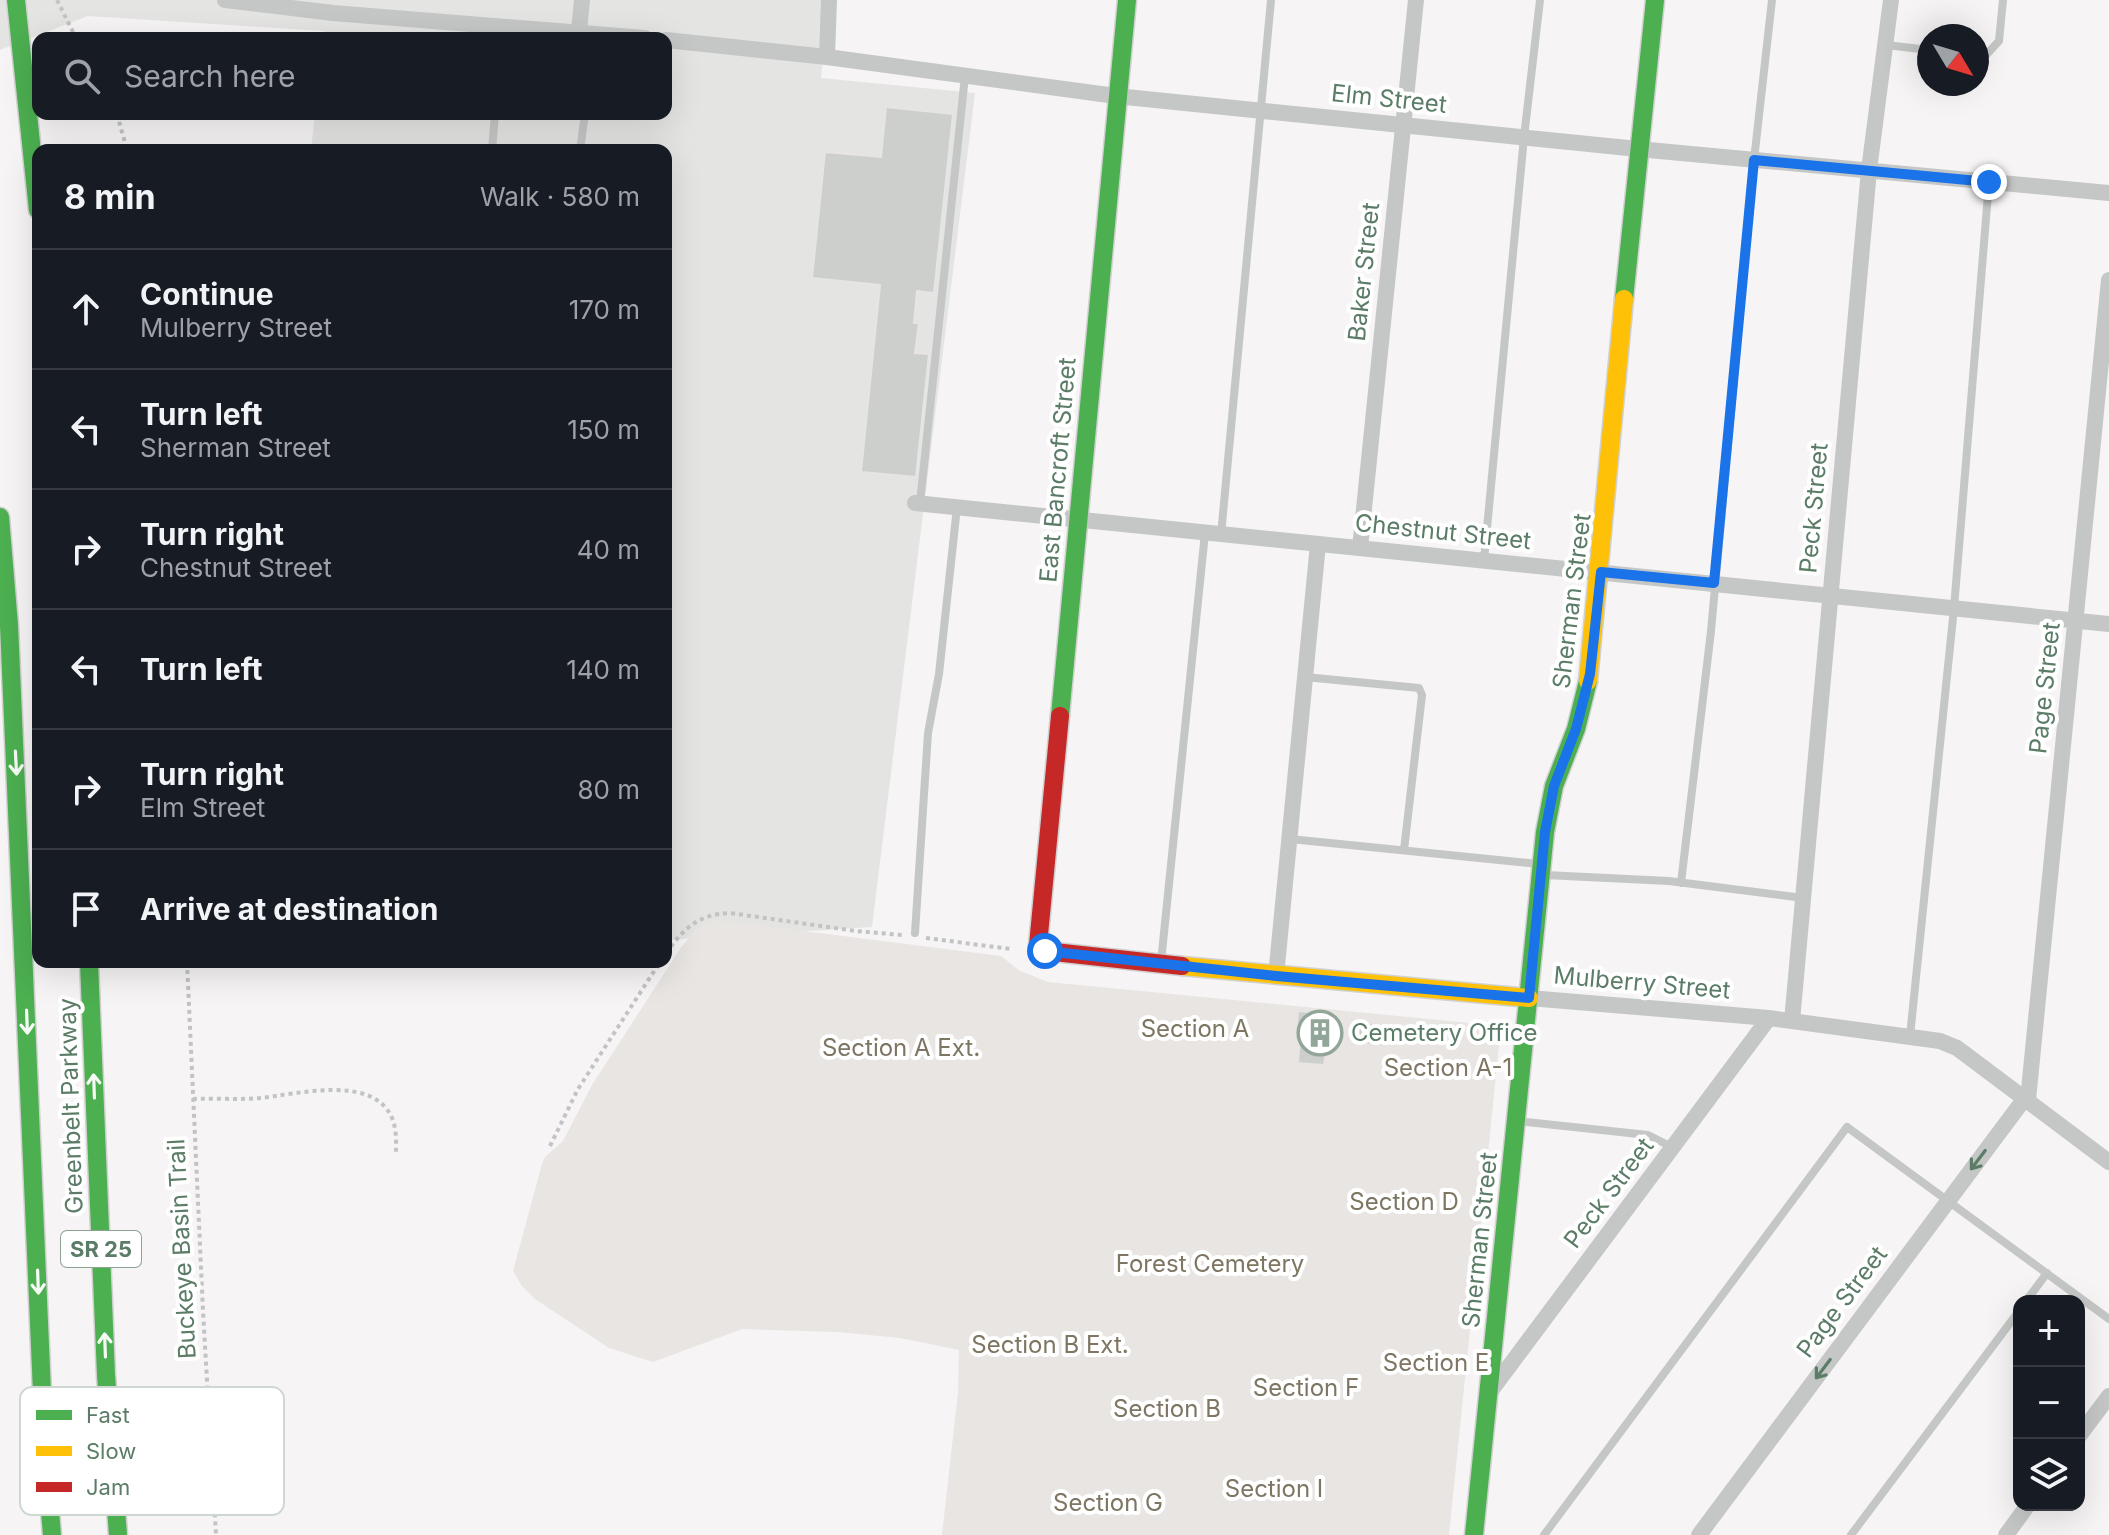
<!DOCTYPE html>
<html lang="en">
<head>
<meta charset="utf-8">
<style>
	body { margin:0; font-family:Inter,sans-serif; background:#242831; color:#f1f3f6 }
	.controls { position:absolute; right:24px; bottom:24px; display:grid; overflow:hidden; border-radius:16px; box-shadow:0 8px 32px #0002 }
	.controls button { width:72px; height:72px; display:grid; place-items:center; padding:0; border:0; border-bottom:2px solid #363941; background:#171b24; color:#f1f3f6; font:40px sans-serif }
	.compass { position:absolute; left:1917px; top:24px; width:72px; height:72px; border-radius:50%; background:#171b24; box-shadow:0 8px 32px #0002; rotate:128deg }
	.stop { position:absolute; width:24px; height:24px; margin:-18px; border:6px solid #1a73e8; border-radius:50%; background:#fff }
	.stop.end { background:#1a73e8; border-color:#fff; box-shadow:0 2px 8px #0008 }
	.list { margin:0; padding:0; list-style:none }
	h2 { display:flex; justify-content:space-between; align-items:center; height:104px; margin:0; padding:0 32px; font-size:34px }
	h2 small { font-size:26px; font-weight:400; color:#9ea1a6 }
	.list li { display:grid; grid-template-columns:52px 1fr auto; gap:24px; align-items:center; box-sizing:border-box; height:120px; padding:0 32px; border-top:2px solid #363941 }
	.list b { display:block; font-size:30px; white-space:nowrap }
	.list p { margin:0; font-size:26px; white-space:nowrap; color:#9ea1a6 }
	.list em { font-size:26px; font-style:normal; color:#9ea1a6 }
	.icon { flex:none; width:44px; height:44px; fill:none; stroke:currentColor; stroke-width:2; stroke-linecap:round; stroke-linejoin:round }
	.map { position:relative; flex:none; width:2109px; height:1535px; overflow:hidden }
	.search { position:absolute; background:#171b24; box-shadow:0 8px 32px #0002; left:32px; top:32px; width:640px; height:88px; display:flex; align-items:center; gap:20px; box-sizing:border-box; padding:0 28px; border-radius:16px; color:#9ea1a6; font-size:30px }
	.panel { position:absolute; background:#171b24; box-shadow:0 8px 32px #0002; left:32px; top:144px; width:640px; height:824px; border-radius:16px }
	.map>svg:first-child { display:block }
</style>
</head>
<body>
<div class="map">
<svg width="2109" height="1535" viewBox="0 0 2109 1535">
	<rect width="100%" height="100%" fill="#f6f4f5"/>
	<path fill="#e4e5e3" d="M0 0H829L821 78 975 93 872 927 666 940V150H311L315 114H666V38H323L324 31 88 16 0 50Z"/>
	<path fill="#e8e5e2" d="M711 921H725L1001 956 1020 971 1048 982 1501 1026 1449 1535H942L958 1392 959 1350 900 1338 837 1332 742 1329 653 1362 609 1348 535 1299 522 1286 513 1271 542 1164 545 1157 563 1141 592 1085 680 949 696 929Z"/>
	<path fill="#cdcfcd" stroke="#e6e4e4" stroke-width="2" d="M886 107 953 114 934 293 917 291 914 323H919L915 353 929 354 916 477 861 472 880 285 812 278 825 152 881 157Z
		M1298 1011 1331 1014 1324 1065 1298 1063 1301 1026H1297Z
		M1360 1022 1387 1025 1385 1046 1358 1043Z"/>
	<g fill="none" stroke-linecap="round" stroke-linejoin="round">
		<g stroke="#d0d1d0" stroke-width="21">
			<path id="fast" d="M16 0 38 210
				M1624 299 1655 0
				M0 517 9 625 44 1439 52 1535
				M1060 716 1127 0
				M89 962 106 1375 118 1535
				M1474 1535 1545 832 1554 786 1576 729 1588 681"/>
		</g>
		<g stroke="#d0d1d0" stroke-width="21">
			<path id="slow" d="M1588 681 1624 299
				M1182 966 1529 998"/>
		</g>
		<g stroke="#d0d1d0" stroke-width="21">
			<path id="jam" d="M1060 716 1038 945 1045 951 1182 966"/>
		</g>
		<path stroke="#c2c4c3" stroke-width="4" stroke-dasharray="4 4" stroke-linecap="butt" d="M57 0 76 38
			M117 114 127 150
			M926 938 1011 949
			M666 953C684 928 699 914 730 913L856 931 902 935
			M187 962 203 1311 216 1535
			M193 1099C215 1098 239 1100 261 1098 297 1094 373 1074 392 1118 397 1129 396 1144 396 1155
			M550 1146 578 1089 660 962"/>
		<path stroke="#c4c7c5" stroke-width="8" d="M1886 45 1929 50
			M1977 55H1986L1999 41 2003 0
			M492 150 495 114
			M580 150 585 114
			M920 503 965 76
			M1221 535 1271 0
			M1484 560 1524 137 1540 0
			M1305 677 1419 688 1422 695 1404 850
			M1290 839 1539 864
			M1545 875 1669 881 1803 898
			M1681 883 1711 631 1754 160 1772 0
			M915 933 928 733 939 674 957 507
			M1161 962 1205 533
			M1910 1036 1954 608 1989 182
			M1517 1121 1648 1135 1672 1147
			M2026 1301 2047 1273
			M1544 1535 1847 1127 2109 1319
			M1851 1535 2019 1311"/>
		<path stroke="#c4c7c5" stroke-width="16" d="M225 0 333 13 645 38
			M579 31 582 0
			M666 40 827 57 1116 96 1638 149 2109 193
			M827 57 829 0
			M915 503 2109 624
			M1360 548 1416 0
			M1276 976 1318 544
			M1529 998 1769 1018 1940 1041 1957 1048 2109 1162
			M1792 1021 1869 170 1891 0
			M2028 1100 2109 280
			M1490 1392 1769 1018
			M2079 1436 2109 1396
			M1699 1535 2025 1098
			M2006 1535 2028 1505"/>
		<use href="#fast" stroke="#4caf50" stroke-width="18"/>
		<use href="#slow" stroke="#ffc107" stroke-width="18"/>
		<use href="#jam" stroke="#c62828" stroke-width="18"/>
	</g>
	<defs><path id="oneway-shaft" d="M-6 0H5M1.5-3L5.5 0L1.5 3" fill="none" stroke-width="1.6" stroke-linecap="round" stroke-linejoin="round" transform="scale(2)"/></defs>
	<g stroke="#f6fbf6">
		<use href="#oneway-shaft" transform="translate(16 763) rotate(87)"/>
		<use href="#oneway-shaft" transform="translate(27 1022) rotate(88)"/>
		<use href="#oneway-shaft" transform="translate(94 1086) rotate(-92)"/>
		<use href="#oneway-shaft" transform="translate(38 1282) rotate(88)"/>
		<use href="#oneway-shaft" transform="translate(105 1345) rotate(-92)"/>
	</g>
	<g stroke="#5b7c66">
		<use href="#oneway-shaft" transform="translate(1978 1160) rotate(127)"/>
		<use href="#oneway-shaft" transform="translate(1823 1369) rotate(127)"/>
	</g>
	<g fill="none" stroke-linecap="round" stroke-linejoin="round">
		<path stroke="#1a73e8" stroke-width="10" d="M1045 951 1276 976 1529 998 1545 832 1554 786 1576 729 1590 674 1601 572 1714 583 1754 160 1989 182"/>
	</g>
	<defs>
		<g id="building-ring" transform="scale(2.3)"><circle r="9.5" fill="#fff" stroke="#91a698" stroke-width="1.5"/><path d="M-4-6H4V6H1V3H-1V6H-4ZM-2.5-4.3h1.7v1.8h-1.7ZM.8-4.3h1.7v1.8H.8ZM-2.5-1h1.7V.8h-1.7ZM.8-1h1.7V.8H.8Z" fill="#91a698"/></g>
	</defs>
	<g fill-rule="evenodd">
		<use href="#building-ring" x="1320" y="1033"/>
	</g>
	<g text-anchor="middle" stroke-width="8" stroke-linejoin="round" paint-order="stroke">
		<rect fill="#fff" stroke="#8ca394" stroke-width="2" x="61" y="1231" width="80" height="36" rx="6"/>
		<g font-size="22" font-weight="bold" fill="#5b7c66">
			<text x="101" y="1257">SR 25</text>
		</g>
		<g font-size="24" fill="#5b7c66" stroke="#fff">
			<text transform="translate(1389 99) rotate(6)" y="8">Elm Street</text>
			<text transform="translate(1364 272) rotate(-84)" y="8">Baker Street</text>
			<text transform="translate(1058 470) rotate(-85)" y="8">East Bancroft Street</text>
			<text transform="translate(1814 508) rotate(-85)" y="8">Peck Street</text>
			<text transform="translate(1443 532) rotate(6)" y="8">Chestnut Street</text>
			<text transform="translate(1572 601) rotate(-83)" y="8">Sherman Street</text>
			<text transform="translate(2045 688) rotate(-84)" y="8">Page Street</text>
			<text transform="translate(1642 983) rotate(5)" y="8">Mulberry Street</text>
			<text transform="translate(71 1106) rotate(-92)" y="8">Greenbelt Parkway</text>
			<text transform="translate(1609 1193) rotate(-53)" y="8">Peck Street</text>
			<text transform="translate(1480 1240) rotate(-84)" y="8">Sherman Street</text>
			<text transform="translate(182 1249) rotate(-93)" y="8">Buckeye Basin Trail</text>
			<text transform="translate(1842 1302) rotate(-53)" y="8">Page Street</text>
		</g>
		<g font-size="24" fill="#7e7663" stroke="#fff">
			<text x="1195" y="1037">Section A</text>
			<text x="901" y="1056">Section A Ext.</text>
			<text x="1448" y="1076">Section A-1</text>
			<text x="1404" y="1210">Section D</text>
			<text x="1210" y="1272">Forest Cemetery</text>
			<text x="1050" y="1353">Section B Ext.</text>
			<text x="1436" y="1371">Section E</text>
			<text x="1306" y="1396">Section F</text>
			<text x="1167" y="1417">Section B</text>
			<text x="1274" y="1497">Section I</text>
			<text x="1108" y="1511">Section G</text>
		</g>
		<g font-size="24" fill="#5b7c66" stroke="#fff" text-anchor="start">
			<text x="1351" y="1041">Cemetery Office</text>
		</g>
	</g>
	<rect x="20" y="1387" width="264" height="128" rx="12" fill="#fff" stroke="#ced8d1" stroke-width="2"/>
	<rect x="36" y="1410" width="36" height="10" fill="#4caf50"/>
	<rect x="36" y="1446" width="36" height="10" fill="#ffc107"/>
	<rect x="36" y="1482" width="36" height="10" fill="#c62828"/>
	<g font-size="22" fill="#5b7c66">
		<text x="86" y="1423">Fast</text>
		<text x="86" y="1459">Slow</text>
		<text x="86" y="1495">Jam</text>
	</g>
</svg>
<div class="controls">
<button>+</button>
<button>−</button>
<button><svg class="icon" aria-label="layers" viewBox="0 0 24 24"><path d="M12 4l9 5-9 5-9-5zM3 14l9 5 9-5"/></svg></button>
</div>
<svg class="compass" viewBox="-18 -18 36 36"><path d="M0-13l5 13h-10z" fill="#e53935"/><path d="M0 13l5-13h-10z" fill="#9ea1a6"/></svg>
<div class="stop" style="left:1045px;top:951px"></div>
<div class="stop end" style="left:1989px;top:182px"></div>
<div class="search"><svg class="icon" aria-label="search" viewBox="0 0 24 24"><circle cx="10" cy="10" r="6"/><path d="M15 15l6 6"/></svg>Search here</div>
<section class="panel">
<h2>8 min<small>Walk · 580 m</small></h2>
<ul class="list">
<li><svg class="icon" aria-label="ahead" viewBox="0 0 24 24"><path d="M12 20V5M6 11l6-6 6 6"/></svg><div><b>Continue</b><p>Mulberry Street</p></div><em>170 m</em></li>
<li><svg class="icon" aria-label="left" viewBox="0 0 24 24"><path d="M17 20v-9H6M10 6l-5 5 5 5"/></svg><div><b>Turn left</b><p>Sherman Street</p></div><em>150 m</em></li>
<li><svg class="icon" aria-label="right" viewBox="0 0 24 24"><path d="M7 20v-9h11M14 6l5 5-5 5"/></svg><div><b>Turn right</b><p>Chestnut Street</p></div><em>40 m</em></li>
<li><svg class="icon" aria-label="left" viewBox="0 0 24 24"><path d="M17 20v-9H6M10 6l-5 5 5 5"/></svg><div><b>Turn left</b></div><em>140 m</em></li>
<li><svg class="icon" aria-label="right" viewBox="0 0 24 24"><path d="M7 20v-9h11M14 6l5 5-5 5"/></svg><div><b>Turn right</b><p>Elm Street</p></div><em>80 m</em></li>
<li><svg class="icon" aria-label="arrive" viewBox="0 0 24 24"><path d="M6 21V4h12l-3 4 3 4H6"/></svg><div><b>Arrive at destination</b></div></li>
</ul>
</section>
</div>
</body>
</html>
